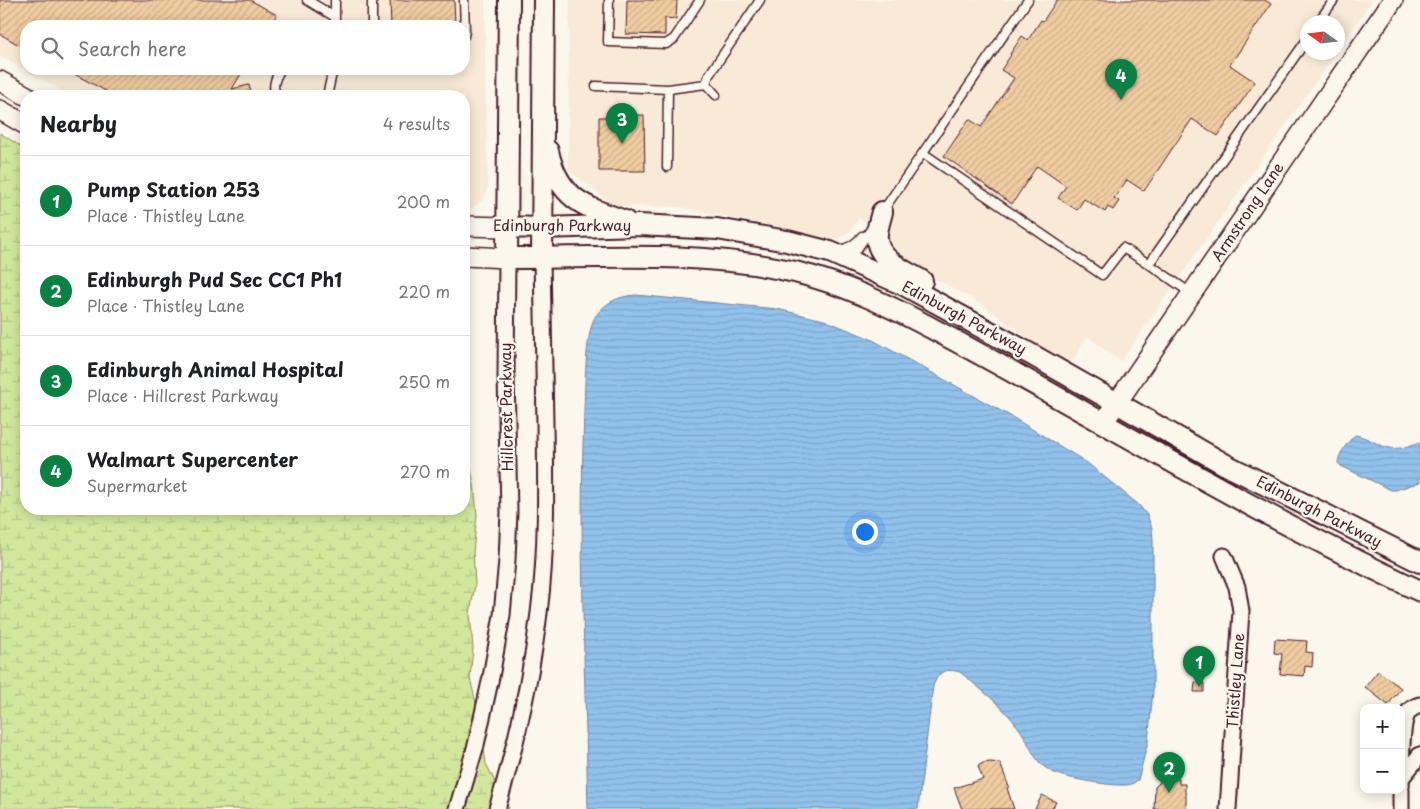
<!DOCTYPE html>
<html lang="en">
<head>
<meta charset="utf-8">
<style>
	body { margin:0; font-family:"Playpen Sans",sans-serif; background:#f6f6f6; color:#202124 }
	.controls { position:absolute; right:15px; bottom:15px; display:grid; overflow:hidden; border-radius:10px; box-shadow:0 2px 12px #0003 }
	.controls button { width:45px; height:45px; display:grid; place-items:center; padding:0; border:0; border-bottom:1px solid #e0e0e0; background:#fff; color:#202124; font:25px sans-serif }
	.compass { position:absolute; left:1300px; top:15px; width:45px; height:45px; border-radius:50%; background:#fff; box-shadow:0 2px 12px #0003; rotate:284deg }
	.you { position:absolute; left:864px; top:531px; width:18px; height:18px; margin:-12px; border:4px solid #fff; border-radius:50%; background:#1a73e8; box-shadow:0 0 0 8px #1a73e833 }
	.badge { display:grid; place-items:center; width:32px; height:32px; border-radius:50%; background:#0b8043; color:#fff; font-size:16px; font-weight:700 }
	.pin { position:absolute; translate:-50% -41px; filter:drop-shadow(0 1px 2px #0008) }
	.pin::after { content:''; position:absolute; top:26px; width:18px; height:15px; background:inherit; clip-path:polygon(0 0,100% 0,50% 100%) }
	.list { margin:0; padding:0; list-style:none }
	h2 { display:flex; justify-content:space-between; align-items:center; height:65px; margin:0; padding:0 20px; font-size:21px }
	h2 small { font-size:16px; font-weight:400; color:#757577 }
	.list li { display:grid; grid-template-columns:32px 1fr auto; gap:15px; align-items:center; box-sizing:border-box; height:90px; padding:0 20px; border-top:1px solid #e0e0e0 }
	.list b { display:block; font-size:19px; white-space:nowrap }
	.list p { margin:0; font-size:16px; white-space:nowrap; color:#757577 }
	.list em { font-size:16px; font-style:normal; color:#757577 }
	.icon { flex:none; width:28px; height:28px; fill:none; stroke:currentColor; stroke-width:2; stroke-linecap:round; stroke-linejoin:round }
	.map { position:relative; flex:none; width:1420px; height:809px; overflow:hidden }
	.search { position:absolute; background:#fff; box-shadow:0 2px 12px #0003; left:20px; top:20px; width:450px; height:55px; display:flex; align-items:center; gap:12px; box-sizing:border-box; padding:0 18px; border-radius:20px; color:#757577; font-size:19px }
	.panel { position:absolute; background:#fff; box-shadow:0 2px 12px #0003; left:20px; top:90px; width:450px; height:425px; border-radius:20px }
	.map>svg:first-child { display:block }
</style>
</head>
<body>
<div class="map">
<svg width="1420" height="809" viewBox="0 0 1420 809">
	<defs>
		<pattern id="wetland-marsh" width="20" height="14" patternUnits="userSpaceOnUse" patternTransform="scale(1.25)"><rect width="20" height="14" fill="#d0e79c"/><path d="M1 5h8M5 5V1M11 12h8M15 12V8" fill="none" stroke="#b4c687"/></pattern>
		<pattern id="water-rules" width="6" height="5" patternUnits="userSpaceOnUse" patternTransform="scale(1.25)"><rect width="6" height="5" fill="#91c2ec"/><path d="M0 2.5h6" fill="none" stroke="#7fa6cb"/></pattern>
		<pattern id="building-hatch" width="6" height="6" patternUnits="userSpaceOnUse" patternTransform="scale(1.25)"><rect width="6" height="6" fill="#f0cca1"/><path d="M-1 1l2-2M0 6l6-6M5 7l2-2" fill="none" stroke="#cfaf8b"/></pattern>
	</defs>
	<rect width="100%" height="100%" fill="#fbf7ec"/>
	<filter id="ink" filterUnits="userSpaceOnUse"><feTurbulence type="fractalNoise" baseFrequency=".02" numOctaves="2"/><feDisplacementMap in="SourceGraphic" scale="10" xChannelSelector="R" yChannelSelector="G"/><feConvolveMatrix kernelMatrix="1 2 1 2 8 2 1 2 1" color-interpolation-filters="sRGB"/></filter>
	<g filter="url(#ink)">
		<path fill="#f8ead6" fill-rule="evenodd" d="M0 0H485V68L488 187 483 200 470 209H464V96H71L0 56ZM26 26H464V69H26Z
			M569 0H1372L1338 50V22H1308V52L1336 53 1121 361 1113 356 1087 336 1071 363 1029 339 983 305 927 274 894 251 888 242 889 237 859 218 851 230 839 238H826L767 225 680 207 614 206 568 170Z"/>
		<path fill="url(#wetland-marsh)" stroke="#8d8364" d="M0 133 26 150V509H464V436L474 484 477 515 473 552 475 584 470 614 473 648 470 678 480 720 486 764 509 809H0Z"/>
		<path fill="url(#water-rules)" stroke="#75819f" d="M636 295 777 309 824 320 871 339 1012 417 1086 462 1139 505 1147 515 1152 528 1153 541V691L1148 742 1138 780C1137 780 1133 784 1132 784 1120 788 1077 780 1063 776 1055 774 1046 769 1040 763 1031 753 1027 738 1018 727 1002 705 980 689 960 672 944 668 939 671 933 686L918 809H588C585 676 579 544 584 411 585 390 585 334 595 317 605 302 619 296 636 295Z
			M1355 435C1362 436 1368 439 1374 442 1393 452 1400 449 1420 442V482L1396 490H1391L1341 466 1338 463C1338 454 1348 442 1355 435Z"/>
		<path fill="url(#building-hatch)" stroke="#4a1f2b" d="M0 0H250L277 15 270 26H26V46L21 43 19 45 0 34Z
			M390 0H454L455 23 415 24V26H391Z
			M627 0H677L676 19 665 18V35L626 34Z
			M1057 0H1265L1271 4 1230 65 1255 82 1218 136 1192 119 1144 191 1127 180 1114 198 1119 201 1113 210 1108 207 1105 212 1084 199 1077 210 1058 198 1066 186 1037 166 1012 204 944 156 969 119 981 127 1014 78 1001 70 1011 55 1010 54 1022 36 1028 40 1041 20 1043 21Z
			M65 69H244L232 89 249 85 252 96H115Z
			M610 111H631V115H644L645 171H599V117H610Z
			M1275 639 1307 641 1306 652 1313 653 1312 667 1305 666 1304 676 1280 674 1282 654 1274 653Z
			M1378 671 1401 688 1388 705 1365 687Z
			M1195 682 1204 683V692H1194Z
			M990 762 1000 763 1009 787 1007 788 1014 809H962L954 788 983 779 978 766 983 763Z
			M1161 778 1179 779V784H1185V794H1186V809H1154L1155 787 1160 782Z
			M1042 795 1056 802 1052 809H1035Z"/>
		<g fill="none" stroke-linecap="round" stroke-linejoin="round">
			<g stroke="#4a1f2b" stroke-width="11">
				<path id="service" d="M307 0 335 17
					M372 0V26
					M609 0 608 42 666 44 674 39 700 0
					M1318 22 1334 0
					M335 26V0
					M464 36 465 31 464 0
					M596 86 668 89 706 84
					M716 95 706 84 709 75 760 0
					M276 96C272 86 275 78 281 69
					M327 96 333 69
					M923 153 1102 275 1123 248 1149 264 1192 294
					M667 167 668 89
					M882 212 1028 0
					M838 250C847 249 856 244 862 236
					M847 257 855 252 873 226
					M1149 264 1308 38"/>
			</g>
			<g stroke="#4a1f2b" stroke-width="19">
				<path id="minor" d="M1224 556 1237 587 1241 611 1228 809
					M1402 777 1420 755
					M1401 787C1402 770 1400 732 1406 717 1408 710 1413 707 1420 705
					M457 809 476 745 491 677 502 615 507 560 509 512 506 376 507 258
					M497 809C516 745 531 679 539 613 547 551 546 487 545 424 544 369 543 313 542 258
					M1401 809V790"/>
			</g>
			<g stroke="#4a1f2b" stroke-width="22">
				<path id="tertiary" d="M0 81 27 96
					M0 110 26 125
					M464 226 507 227
					M464 256 507 258
					M1103 423 1393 0"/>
			</g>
			<g stroke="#4a1f2b" stroke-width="24">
				<path id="secondary" d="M509 0 507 258C603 258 701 250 795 272 845 284 892 307 937 331 980 354 1022 377 1064 401 1181 467 1298 534 1420 591
					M548 151C558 198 584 207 625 221
					M882 212C880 221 876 230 877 239 878 260 907 272 922 281
					M507 227 542 228 639 225 717 229 787 241 830 252 904 285 1034 356 1226 465 1420 562
					M542 258 544 0"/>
			</g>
			<use href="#service" stroke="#fbf7ec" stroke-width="8"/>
			<use href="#minor" stroke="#fbf7ec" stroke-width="15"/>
			<use href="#tertiary" stroke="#fbf7ec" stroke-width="19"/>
			<use href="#secondary" stroke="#fbf7ec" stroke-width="20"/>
		</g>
	</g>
	<g text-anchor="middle" stroke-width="4.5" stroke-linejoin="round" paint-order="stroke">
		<g font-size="15" fill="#4a1f2b" stroke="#fbf7ec">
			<text transform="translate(1248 212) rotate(-56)" y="5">Armstrong Lane</text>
			<text x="562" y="231">Edinburgh Parkway</text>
			<text transform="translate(964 318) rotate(28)" y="5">Edinburgh Parkway</text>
			<text transform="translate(507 407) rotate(-91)" y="5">Hillcrest Parkway</text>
			<text transform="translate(1319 512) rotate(27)" y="5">Edinburgh Parkway</text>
			<text transform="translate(1236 681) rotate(-86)" y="5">Thistley Lane</text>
		</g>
	</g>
</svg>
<div class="controls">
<button>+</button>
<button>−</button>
</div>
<svg class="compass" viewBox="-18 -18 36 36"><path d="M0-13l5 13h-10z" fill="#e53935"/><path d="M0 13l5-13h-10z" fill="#757577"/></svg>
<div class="you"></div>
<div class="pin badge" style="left:1199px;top:687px">1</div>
<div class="pin badge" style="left:1169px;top:793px">2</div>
<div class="pin badge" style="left:622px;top:144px">3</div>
<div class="pin badge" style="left:1121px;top:100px">4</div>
<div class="search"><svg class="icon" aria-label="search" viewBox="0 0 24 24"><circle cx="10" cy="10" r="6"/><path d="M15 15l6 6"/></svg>Search here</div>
<section class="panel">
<h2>Nearby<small>4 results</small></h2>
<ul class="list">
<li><span class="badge">1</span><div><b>Pump Station 253</b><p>Place · Thistley Lane</p></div><em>200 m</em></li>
<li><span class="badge">2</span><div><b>Edinburgh Pud Sec CC1 Ph1</b><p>Place · Thistley Lane</p></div><em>220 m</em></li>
<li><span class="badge">3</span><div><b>Edinburgh Animal Hospital</b><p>Place · Hillcrest Parkway</p></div><em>250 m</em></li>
<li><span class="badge">4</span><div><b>Walmart Supercenter</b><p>Supermarket</p></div><em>270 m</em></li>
</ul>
</section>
</div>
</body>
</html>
